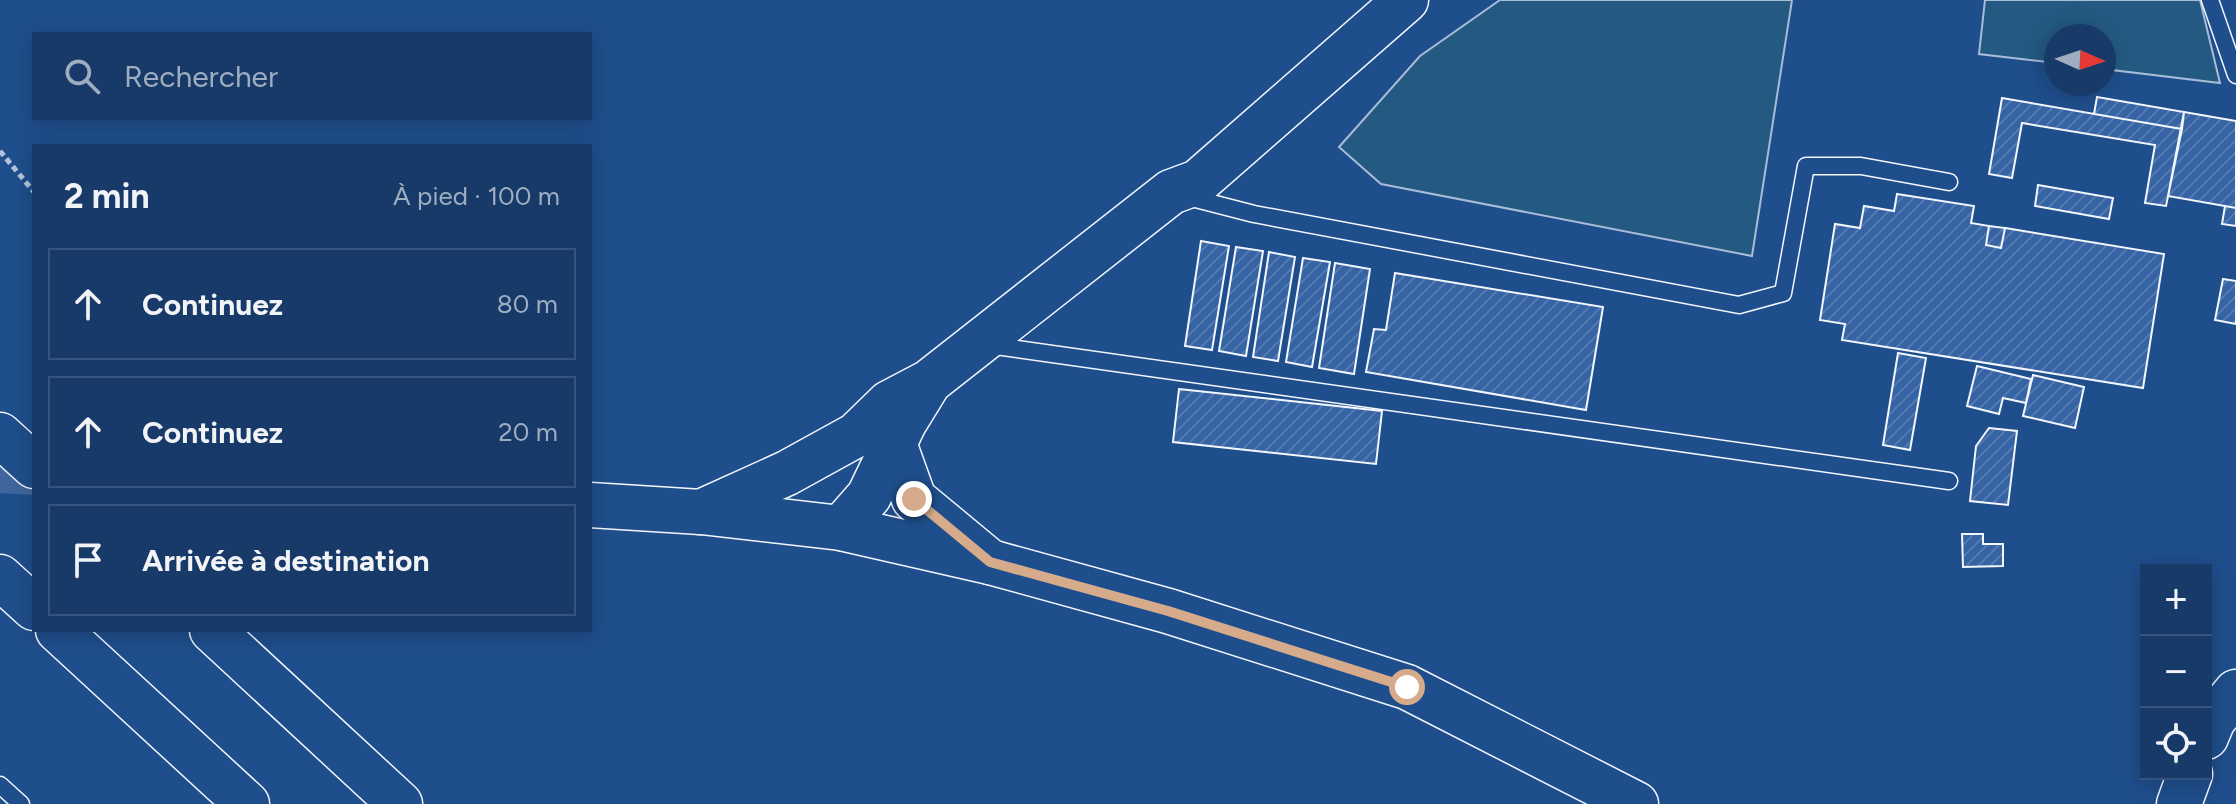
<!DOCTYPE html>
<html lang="fr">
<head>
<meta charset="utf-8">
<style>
	body { margin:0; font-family:Figtree,sans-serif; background:#20416f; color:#f1f3f6 }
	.controls { position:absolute; right:24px; bottom:24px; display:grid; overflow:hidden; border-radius:0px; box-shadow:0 4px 20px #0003 }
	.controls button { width:72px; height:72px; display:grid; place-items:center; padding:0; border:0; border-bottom:2px solid #36547d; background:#173a69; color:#f1f3f6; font:40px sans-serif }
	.compass { position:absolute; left:2044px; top:24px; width:72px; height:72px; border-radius:50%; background:#173a69; box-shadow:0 4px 20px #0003; rotate:93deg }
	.stop { position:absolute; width:24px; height:24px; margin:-18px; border:6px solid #d6ab8b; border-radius:50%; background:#fff }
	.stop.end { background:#d6ab8b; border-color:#fff; box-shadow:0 2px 8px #0008 }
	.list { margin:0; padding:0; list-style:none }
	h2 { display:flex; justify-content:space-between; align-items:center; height:104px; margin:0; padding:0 32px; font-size:34px }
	h2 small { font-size:26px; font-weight:400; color:#9eadc0 }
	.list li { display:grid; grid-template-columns:52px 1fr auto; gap:24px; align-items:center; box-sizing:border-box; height:112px; margin:0 16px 16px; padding:0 16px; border:2px solid #36547d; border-radius:0px }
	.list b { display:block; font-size:30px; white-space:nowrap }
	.list em { font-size:26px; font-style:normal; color:#9eadc0 }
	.icon { flex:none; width:44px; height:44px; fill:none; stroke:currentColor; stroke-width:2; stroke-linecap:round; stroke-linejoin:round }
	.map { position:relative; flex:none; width:2236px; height:804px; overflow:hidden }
	.search { position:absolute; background:#173a69; box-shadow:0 4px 20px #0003; left:32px; top:32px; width:560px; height:88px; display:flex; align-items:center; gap:20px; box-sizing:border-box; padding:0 28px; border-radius:0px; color:#9eadc0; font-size:30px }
	.panel { position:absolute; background:#173a69; box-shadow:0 4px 20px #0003; left:32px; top:144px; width:560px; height:488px; border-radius:0px }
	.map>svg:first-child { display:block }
</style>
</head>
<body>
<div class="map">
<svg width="2236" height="804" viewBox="0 0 2236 804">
	<defs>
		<pattern id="building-hatch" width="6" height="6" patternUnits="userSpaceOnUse" patternTransform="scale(2)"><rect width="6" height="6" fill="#3563a3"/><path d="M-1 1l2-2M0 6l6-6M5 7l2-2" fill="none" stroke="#537ab1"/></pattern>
	</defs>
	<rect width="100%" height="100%" fill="#1f4e8c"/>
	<path fill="#245a82" stroke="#a8bbd7" stroke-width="2" d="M1500 0H1792L1752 256 1381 184 1339 147 1420 56Z
		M1985 0H2200L2220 83 2104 69V36H2056V63L1979 54Z"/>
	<path fill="url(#building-hatch)" stroke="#f2f6ff" stroke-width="2" d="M2097 97 2184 112 2182 129 2094 114Z
		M2002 98 2182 129 2166 206 2145 203 2155 145 2022 123 2012 178 1989 174Z
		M2184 112 2236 121V208L2168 196Z
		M2038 185 2113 198 2109 219 2035 206Z
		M1897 194 1974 206 1971 223 1989 226 1986 245 2001 248 2005 228 2164 254 2143 388 1842 340 1845 324 1820 320 1835 224 1860 228 1864 206 1894 211Z
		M2225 206 2236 208V226L2222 224Z
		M1989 226 2005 228 2001 248 1986 245Z
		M1201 241 1229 246 1212 350 1185 346Z
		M1236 247 1263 251 1246 356 1219 351Z
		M1269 252 1295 257 1278 361 1253 357Z
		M1303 258 1330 262 1312 367 1286 362Z
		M1335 263 1370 269 1354 374 1319 368Z
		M1395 273 1603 307 1586 410 1366 372 1374 329 1386 330Z
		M2223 279 2236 281V324L2215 320Z
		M1898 353 1926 358 1910 450 1883 445Z
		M1977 366 2031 379 2026 403 2003 398 1999 414 1967 406Z
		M2033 375 2084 387 2075 428 2023 416Z
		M1179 389 1382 411 1376 464 1173 442Z
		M1989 428 2017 431 2008 505 1970 501 1976 446Z
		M1962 534H1983V544H2003V566L1963 567Z"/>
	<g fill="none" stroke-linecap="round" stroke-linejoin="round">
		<path stroke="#3f679d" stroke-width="44" stroke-dasharray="44 22" stroke-linecap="butt" d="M0 471 34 473"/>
		<g stroke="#f2f6ff" stroke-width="19">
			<path id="service" d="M2210 0 2236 75
				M1188 197 1254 214 1739 305 1783 293 1806 166H1861L1949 182
				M989 345 1949 481
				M0 785 21 804"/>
		</g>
		<g stroke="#f2f6ff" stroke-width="47">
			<path id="secondary" d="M590 505 701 512 841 528 990 562 1168 611 1407 687 1636 804"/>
		</g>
		<g stroke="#f2f6ff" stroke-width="47">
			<path id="primary" d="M895 446 914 499 990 562
				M701 512 787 473 856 435 889 403 929 382 1171 192 1198 182 1406 0
				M841 528 869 496 904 423 928 384
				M2206 737 2213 720 2236 692
				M2179 804 2190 774"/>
		</g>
		<g stroke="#f2f6ff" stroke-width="47">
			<path id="motorway" d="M0 435 34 466
				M0 577 34 608
				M58 630 247 804
				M212 630 400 804"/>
		</g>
		<path stroke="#b3c4dc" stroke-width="5" stroke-dasharray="6 4" stroke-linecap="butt" d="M0 151 34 192"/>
		<use href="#service" stroke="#1f4e8c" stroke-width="16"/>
		<use href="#secondary" stroke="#1f4e8c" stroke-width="44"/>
		<use href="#primary" stroke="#1f4e8c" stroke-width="44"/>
		<use href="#motorway" stroke="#1f4e8c" stroke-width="44"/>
	</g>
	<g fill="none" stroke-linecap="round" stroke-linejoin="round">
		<path stroke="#d6ab8b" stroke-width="10" d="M914 499 990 562 1168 611 1407 687"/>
	</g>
</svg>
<div class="controls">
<button>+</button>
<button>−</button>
<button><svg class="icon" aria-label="locate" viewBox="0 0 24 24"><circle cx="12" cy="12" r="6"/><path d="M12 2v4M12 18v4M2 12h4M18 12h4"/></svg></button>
</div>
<svg class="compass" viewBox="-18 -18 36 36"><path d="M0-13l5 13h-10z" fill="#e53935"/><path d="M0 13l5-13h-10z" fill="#9eadc0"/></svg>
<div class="stop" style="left:1407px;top:687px"></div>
<div class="stop end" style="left:914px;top:499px"></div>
<div class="search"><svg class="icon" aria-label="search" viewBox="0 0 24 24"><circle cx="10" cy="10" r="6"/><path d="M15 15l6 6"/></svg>Rechercher</div>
<section class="panel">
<h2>2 min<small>À pied · 100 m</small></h2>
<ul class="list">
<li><svg class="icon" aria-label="ahead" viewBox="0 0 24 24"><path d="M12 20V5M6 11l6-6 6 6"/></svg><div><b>Continuez</b></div><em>80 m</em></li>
<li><svg class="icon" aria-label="ahead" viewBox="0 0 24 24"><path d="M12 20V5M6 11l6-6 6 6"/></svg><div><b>Continuez</b></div><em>20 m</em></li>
<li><svg class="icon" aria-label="arrive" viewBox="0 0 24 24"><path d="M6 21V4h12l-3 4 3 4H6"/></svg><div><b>Arrivée à destination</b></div></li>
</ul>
</section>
</div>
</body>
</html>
